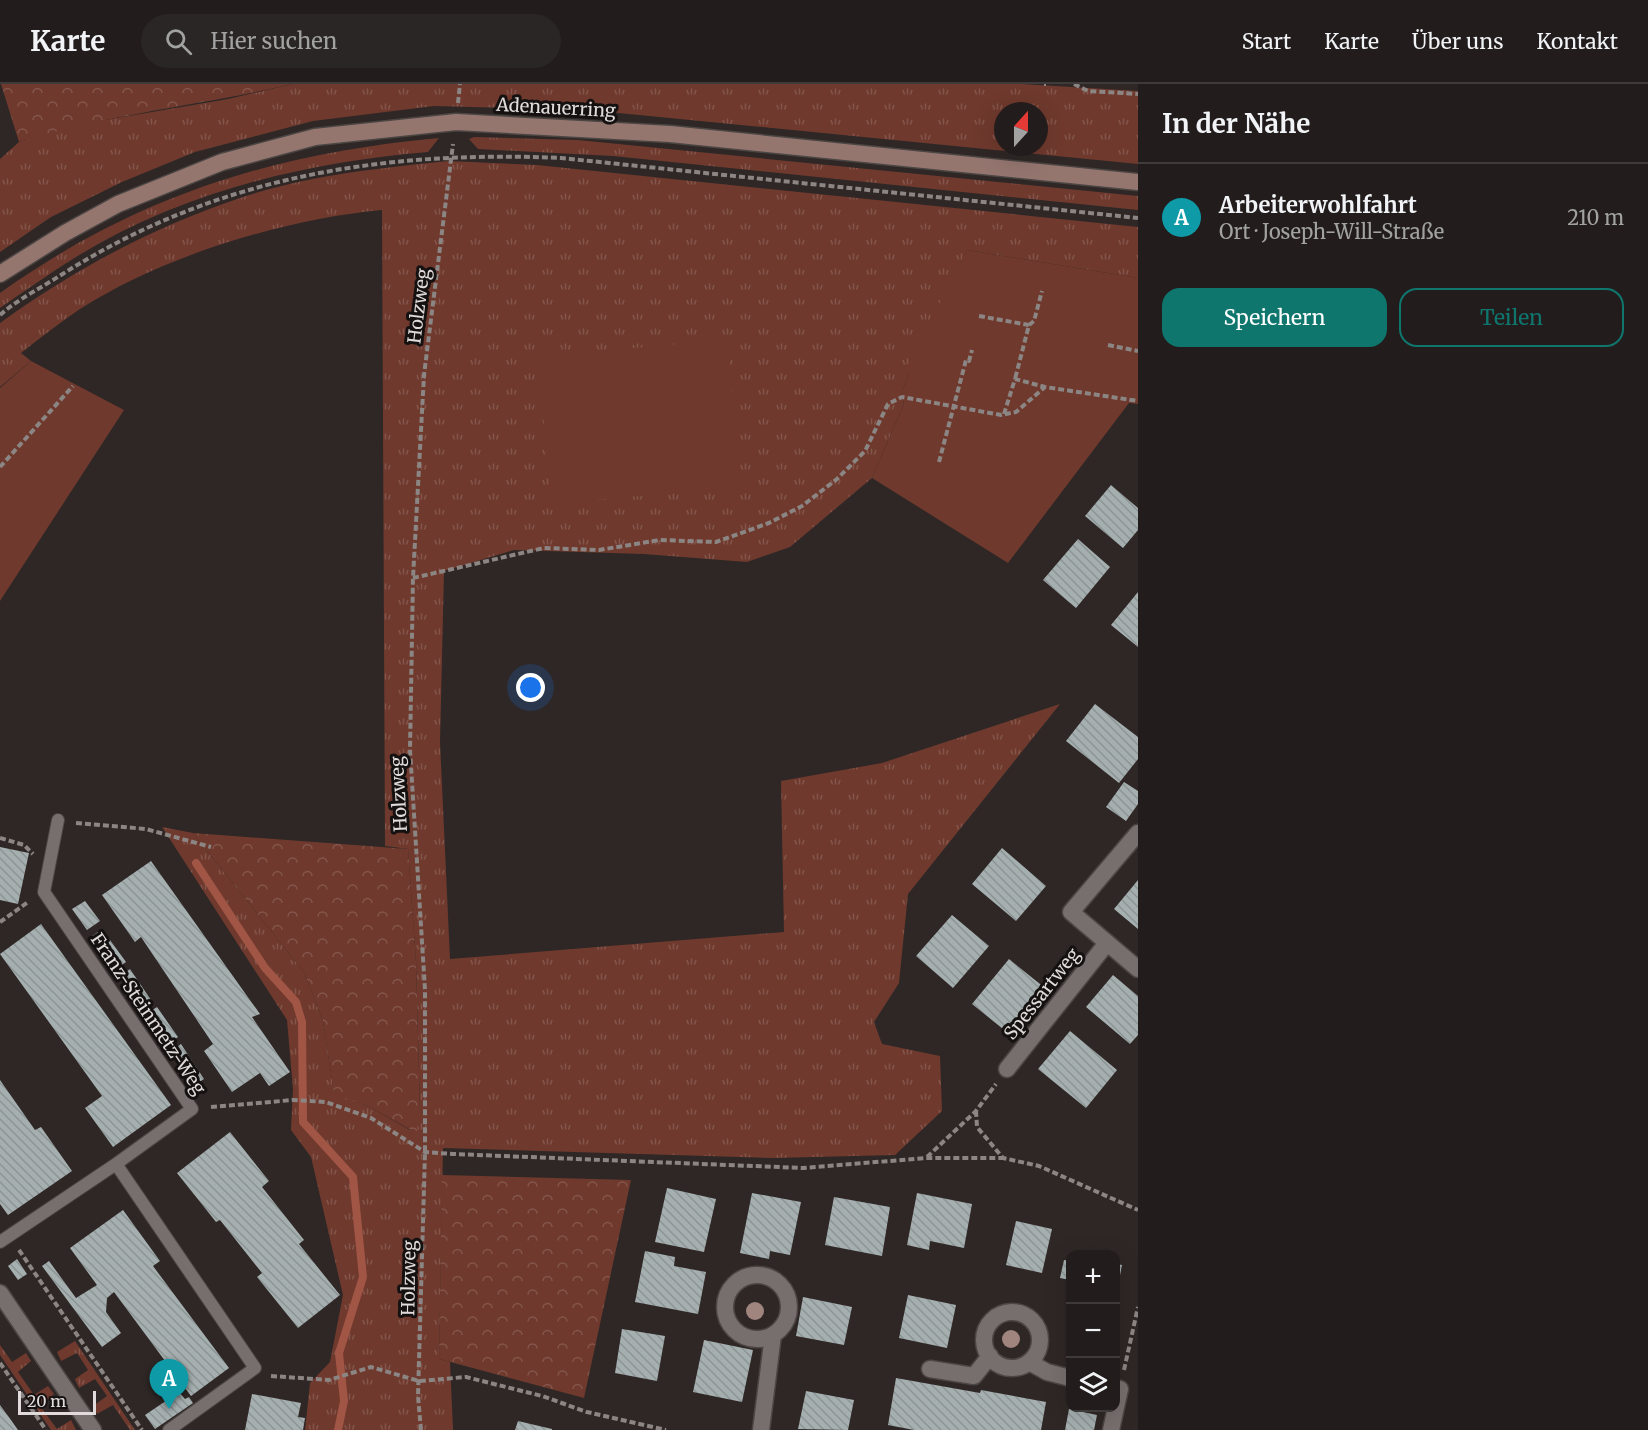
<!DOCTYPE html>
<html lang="de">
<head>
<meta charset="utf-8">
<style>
	body { margin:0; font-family:Merriweather,serif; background:#2a2625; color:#f1f3f6 }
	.controls { position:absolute; right:18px; bottom:18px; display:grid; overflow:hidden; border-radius:12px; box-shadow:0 6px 24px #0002 }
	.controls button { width:54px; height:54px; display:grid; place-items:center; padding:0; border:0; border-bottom:2px solid #3f3b3b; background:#221d1c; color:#f1f3f6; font:30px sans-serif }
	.compass { position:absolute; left:994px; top:18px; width:54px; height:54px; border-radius:50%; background:#221d1c; box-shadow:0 6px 24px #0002; rotate:21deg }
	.scale { position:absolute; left:18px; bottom:15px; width:78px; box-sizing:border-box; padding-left:6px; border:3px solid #e1dcdb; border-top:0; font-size:16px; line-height:21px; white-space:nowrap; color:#e1dcdb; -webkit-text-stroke:4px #141110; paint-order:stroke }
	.you { position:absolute; left:531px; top:604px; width:21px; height:21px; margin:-15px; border:4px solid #fff; border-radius:50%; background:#1a73e8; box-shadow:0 0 0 9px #1a73e833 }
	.badge { display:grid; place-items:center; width:39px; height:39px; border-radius:50%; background:#0f766e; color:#fff; font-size:20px; font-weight:700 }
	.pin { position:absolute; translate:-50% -50px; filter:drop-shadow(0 2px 3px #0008) }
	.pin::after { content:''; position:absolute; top:32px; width:21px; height:18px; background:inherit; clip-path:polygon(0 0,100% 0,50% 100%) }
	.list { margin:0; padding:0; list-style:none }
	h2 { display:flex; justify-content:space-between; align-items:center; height:78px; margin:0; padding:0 24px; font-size:26px }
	h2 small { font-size:20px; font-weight:400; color:#a2a2a3 }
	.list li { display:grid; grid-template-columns:39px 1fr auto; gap:18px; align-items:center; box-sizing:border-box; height:108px; padding:0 24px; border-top:2px solid #3f3b3b }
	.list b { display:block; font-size:22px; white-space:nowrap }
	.list p { margin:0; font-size:20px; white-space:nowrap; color:#a2a2a3 }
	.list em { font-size:20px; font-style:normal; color:#a2a2a3 }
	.actions { display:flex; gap:12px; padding:18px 24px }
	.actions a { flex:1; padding:14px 0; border:2px solid #0f766e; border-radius:18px; text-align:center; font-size:21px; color:#0f766e }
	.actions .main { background:#0f766e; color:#fff }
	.icon { flex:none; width:33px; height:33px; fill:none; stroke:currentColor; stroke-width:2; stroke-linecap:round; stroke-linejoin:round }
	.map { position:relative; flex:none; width:1138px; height:1346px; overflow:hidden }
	header { display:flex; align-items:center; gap:36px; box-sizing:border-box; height:84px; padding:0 30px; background:#221d1c; border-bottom:2px solid #3f3b3b }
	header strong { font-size:28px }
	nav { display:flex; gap:33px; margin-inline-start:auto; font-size:21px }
	.search { width:420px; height:54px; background:#2a2625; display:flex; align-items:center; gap:15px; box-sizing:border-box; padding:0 21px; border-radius:33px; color:#a2a2a3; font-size:22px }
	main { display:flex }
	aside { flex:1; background:#221d1c }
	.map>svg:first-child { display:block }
</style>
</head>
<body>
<header>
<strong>Karte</strong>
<div class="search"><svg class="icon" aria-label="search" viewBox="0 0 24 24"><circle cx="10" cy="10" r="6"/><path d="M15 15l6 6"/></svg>Hier suchen</div>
<nav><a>Start</a><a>Karte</a><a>Über uns</a><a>Kontakt</a></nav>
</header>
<main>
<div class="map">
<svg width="1138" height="1346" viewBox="0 0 1138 1346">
	<defs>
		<pattern id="grass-tufts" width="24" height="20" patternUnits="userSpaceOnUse" patternTransform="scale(1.5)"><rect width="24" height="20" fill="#6f392d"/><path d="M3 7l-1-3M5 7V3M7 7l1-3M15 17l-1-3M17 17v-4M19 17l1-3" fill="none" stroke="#83554b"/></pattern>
		<pattern id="park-crowns" width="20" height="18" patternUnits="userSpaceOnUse" patternTransform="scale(1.5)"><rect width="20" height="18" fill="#6f392d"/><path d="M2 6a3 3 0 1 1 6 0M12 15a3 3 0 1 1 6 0" fill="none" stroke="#83554b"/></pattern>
		<pattern id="building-back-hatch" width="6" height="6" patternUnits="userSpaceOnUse" patternTransform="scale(1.5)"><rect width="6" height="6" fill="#a5afb0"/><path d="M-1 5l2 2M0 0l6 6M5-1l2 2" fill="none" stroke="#8d9494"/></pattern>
	</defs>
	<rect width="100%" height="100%" fill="#2e2725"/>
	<path fill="url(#grass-tufts)" fill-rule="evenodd" d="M293 0H1022L1138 7V80L588 26 434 22 313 37 195 68 122 98 51 133 0 168V75L19 58 70 42 228 15ZM1003 27H1039V63H1003Z
		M474 53 578 56 1138 112V126L613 72 478 65 469 55Z
		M439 54 428 68C306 78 182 108 76 173 50 189 25 207 0 224V209C136 112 274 69 439 54Z
		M448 77 537 81 1138 143V194L967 166 909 289 901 310 904 320 872 394 790 463 747 478 644 470 514 466 444 487 440 658 450 875 784 848 781 697 882 679 1060 620 908 810 899 899 874 938 882 960 940 972 942 1027 895 1071 773 1074 443 1064 439 1275 450 1278 453 1346H305L310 1299 330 1278 343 1211 311 1073 291 1046 293 1005 287 936 162 743 193 749 304 888 323 937 334 1009 368 1022 410 1046 420 1027 416 877 408 765 385 762 382 126C284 135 163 172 80 225 59 239 40 254 21 269L31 277 0 303V239C76 184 157 141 246 112 311 91 381 84 448 77Z
		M75 1257 135 1346H130L113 1321 97 1330 93 1322 107 1312 95 1295 79 1304 75 1295 88 1286 77 1269 61 1277 57 1268Z
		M0 1261 12 1278 26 1269 31 1277 18 1288 34 1311 48 1302 54 1310 40 1322 57 1345 71 1336 76 1346H51L0 1271Z"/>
	<path fill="url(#park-crowns)" d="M1 0H293C202 21 109 30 19 58Z
		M193 749 408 765 416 877 420 1027 417 1047 411 1046 368 1022 334 1010 323 937 304 888Z
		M442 1091 631 1096 584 1314 439 1275Z"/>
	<path fill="#6f392d" d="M967 166 1138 194V320L1129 319 1008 479 872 394 904 320 901 310 909 289 906 284Z
		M728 256 740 404 551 419 538 272Z
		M31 277 124 326 0 517V304Z"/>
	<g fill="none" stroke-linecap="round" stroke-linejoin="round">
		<path stroke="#a15545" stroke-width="8" d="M196 779 265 884 296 918 302 938 303 1038 353 1093 363 1193 339 1269 344 1317 338 1346"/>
	</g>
	<path fill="url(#building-back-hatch)" d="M1111 401 1138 424V446L1123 464 1085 432Z
		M1078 455 1110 483 1076 524 1043 496Z
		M1138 508V563L1111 541Z
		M1095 620 1138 653V675L1119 699 1066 657Z
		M1124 698 1138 707V720L1126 737 1106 723Z
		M0 763 29 769 18 820 0 816Z
		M1002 764 1046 802 1016 837 972 800Z
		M151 777 260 930 252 933 290 988 269 1002 260 989 232 1008 204 967 213 960 141 853 135 858 102 811Z
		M1138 796V845L1114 825Z
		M85 817 100 837 87 846 72 825Z
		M952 831 989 862 953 904 916 872Z
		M41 840 171 1021 113 1063 85 1024 102 1012 0 870Z
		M102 845 126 878 115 886 91 853Z
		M1009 875 1045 904 1008 949 972 920Z
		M130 885 151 916 140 924 119 893Z
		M1113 891 1138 912V951L1130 960 1086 923Z
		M157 923 178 953 167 961 145 931Z
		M1070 947 1117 986 1086 1024 1038 985Z
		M181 960 204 995 193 1002 171 967Z
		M0 996 35 1046 41 1043 72 1087 8 1131 0 1120Z
		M230 1048 269 1097 262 1103 304 1156 299 1160 340 1211 298 1244 257 1193 262 1189 220 1136 216 1138 177 1089Z
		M667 1104 716 1115 704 1168 655 1158Z
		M752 1109 801 1118 790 1171 770 1167 769 1175 740 1169Z
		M917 1109 972 1120 964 1164 930 1157 929 1166 907 1161Z
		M834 1113 890 1123 882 1172 825 1161Z
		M123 1126 160 1177 153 1182 229 1284 191 1312 114 1208 107 1214 106 1228 121 1249 102 1263 42 1182 49 1177 76 1214 97 1201 70 1164Z
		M1016 1137 1052 1145 1042 1189 1006 1181Z
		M645 1167 675 1173 674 1182 706 1188 698 1230 635 1218Z
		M17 1175 27 1190 18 1196 8 1182Z
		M1064 1176 1070 1177V1196L1060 1194Z
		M1116 1180 1122 1181 1117 1207H1116Z
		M908 1211 956 1221 947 1264 899 1254Z
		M803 1213 852 1223 844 1261 796 1252Z
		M622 1245 665 1252 657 1297 615 1289Z
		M704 1256 753 1266 742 1318 693 1308Z
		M896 1294 980 1309 981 1306 1046 1318 1041 1346H914L888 1341Z
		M806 1307 854 1316 848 1346 798 1345Z
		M179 1308 185 1315 189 1313 193 1319 155 1345 145 1331Z
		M252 1310 301 1319 298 1333 305 1334 303 1346H245Z
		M0 1321 11 1336 18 1346H0Z
		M1069 1325 1097 1331 1094 1346H1065Z
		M518 1337 552 1345V1346H515Z"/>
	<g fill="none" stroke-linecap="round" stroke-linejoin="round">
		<g stroke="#4b4543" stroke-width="14">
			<path id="service" d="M116 1080 255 1284 169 1346
				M0 1158 116 1080 192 1025 44 808 58 736"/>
		</g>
		<g stroke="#4b4543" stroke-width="19">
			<path id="minor" d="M1138 749 1071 828 1138 885
				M1007 985 1107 859
				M725 1223a32 32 0 1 1 64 0a32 32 0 1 1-64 0Z
				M0 1209 93 1346
				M984 1256a28 28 0 1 1 56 0a28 28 0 1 1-56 0Z
				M1029 1278 1047 1288 1070 1294
				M930 1285 974 1292 990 1272
				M761 1346 773 1251
				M1111 1346 1120 1305 1116 1304"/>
		</g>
		<g stroke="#4b4543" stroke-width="19">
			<path id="secondary" d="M0 190 65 149 118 120 222 78 315 53 456 38 670 50 1138 98"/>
		</g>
		<path stroke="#8b8583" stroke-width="4" stroke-dasharray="6 3" stroke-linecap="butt" d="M1044 0H1046
			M1074 0 1088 7 1138 10
			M458 19 460 0
			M0 231C18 215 41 204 61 191 215 93 381 66 561 74L1138 134
			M979 232 1029 241 1015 295
			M1029 241 1034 237 1042 207
			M1108 261 1138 267
			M1004 330 1015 295 1045 303
			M939 378 966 276 969 277 972 266
			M0 383 73 302
			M413 494 544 464 599 466 660 456 716 458 769 439 802 422 837 395 865 367 888 320 902 313 1001 331 1016 328 1045 303 1138 317
			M76 739 146 745 211 763
			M0 754 24 761 33 770
			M0 838 28 818
			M211 1023 293 1016 326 1018 371 1034 425 1068 453 1070 803 1084 926 1074H1003
			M976 1027 977 1043 1003 1074 1039 1082 1138 1126
			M927 1073 976 1027 996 1000
			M19 1166 142 1346
			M0 1279 46 1346
			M1124 1286 1138 1223
			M271 1292 329 1296 371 1283 419 1297 466 1293 542 1312 587 1328 666 1346
			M421 1346 418 1312 425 1068V906L410 666 413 494 424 291 453 60"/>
		<use href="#service" stroke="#776f6d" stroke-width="12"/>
		<use href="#minor" stroke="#776f6d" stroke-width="16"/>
		<use href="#secondary" stroke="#94766f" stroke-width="16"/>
	</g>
	<g fill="#a0847e">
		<circle cx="755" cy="1227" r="9"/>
		<circle cx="1011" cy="1255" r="9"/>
	</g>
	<g text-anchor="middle" stroke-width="6" stroke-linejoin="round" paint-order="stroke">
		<g font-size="18" fill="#e1dcdb" stroke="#141110">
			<text transform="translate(556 24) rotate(3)" y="6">Adenauerring</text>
			<text transform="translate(419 222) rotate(-83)" y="6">Holzweg</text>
			<text transform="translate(399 710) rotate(-93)" y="6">Holzweg</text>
			<text transform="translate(1042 910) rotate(-52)" y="6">Spessartweg</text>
			<text transform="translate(148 930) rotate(56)" y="6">Franz-Steinmetz-Weg</text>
			<text transform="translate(409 1194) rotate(-89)" y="6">Holzweg</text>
		</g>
	</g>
</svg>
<div class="controls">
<button>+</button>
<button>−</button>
<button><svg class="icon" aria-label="layers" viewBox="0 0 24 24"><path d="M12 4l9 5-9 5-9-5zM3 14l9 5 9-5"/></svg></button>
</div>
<svg class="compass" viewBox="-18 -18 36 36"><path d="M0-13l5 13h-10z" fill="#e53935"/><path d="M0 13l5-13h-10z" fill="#a2a2a3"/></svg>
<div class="scale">20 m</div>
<div class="you"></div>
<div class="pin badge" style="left:169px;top:1325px;background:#0f9aa8">A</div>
</div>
<aside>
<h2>In der Nähe<small></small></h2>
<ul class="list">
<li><span class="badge" style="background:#0f9aa8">A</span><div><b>Arbeiterwohlfahrt</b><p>Ort · Joseph-Will-Straße</p></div><em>210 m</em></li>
</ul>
<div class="actions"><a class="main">Speichern</a><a>Teilen</a></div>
</aside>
</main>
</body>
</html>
